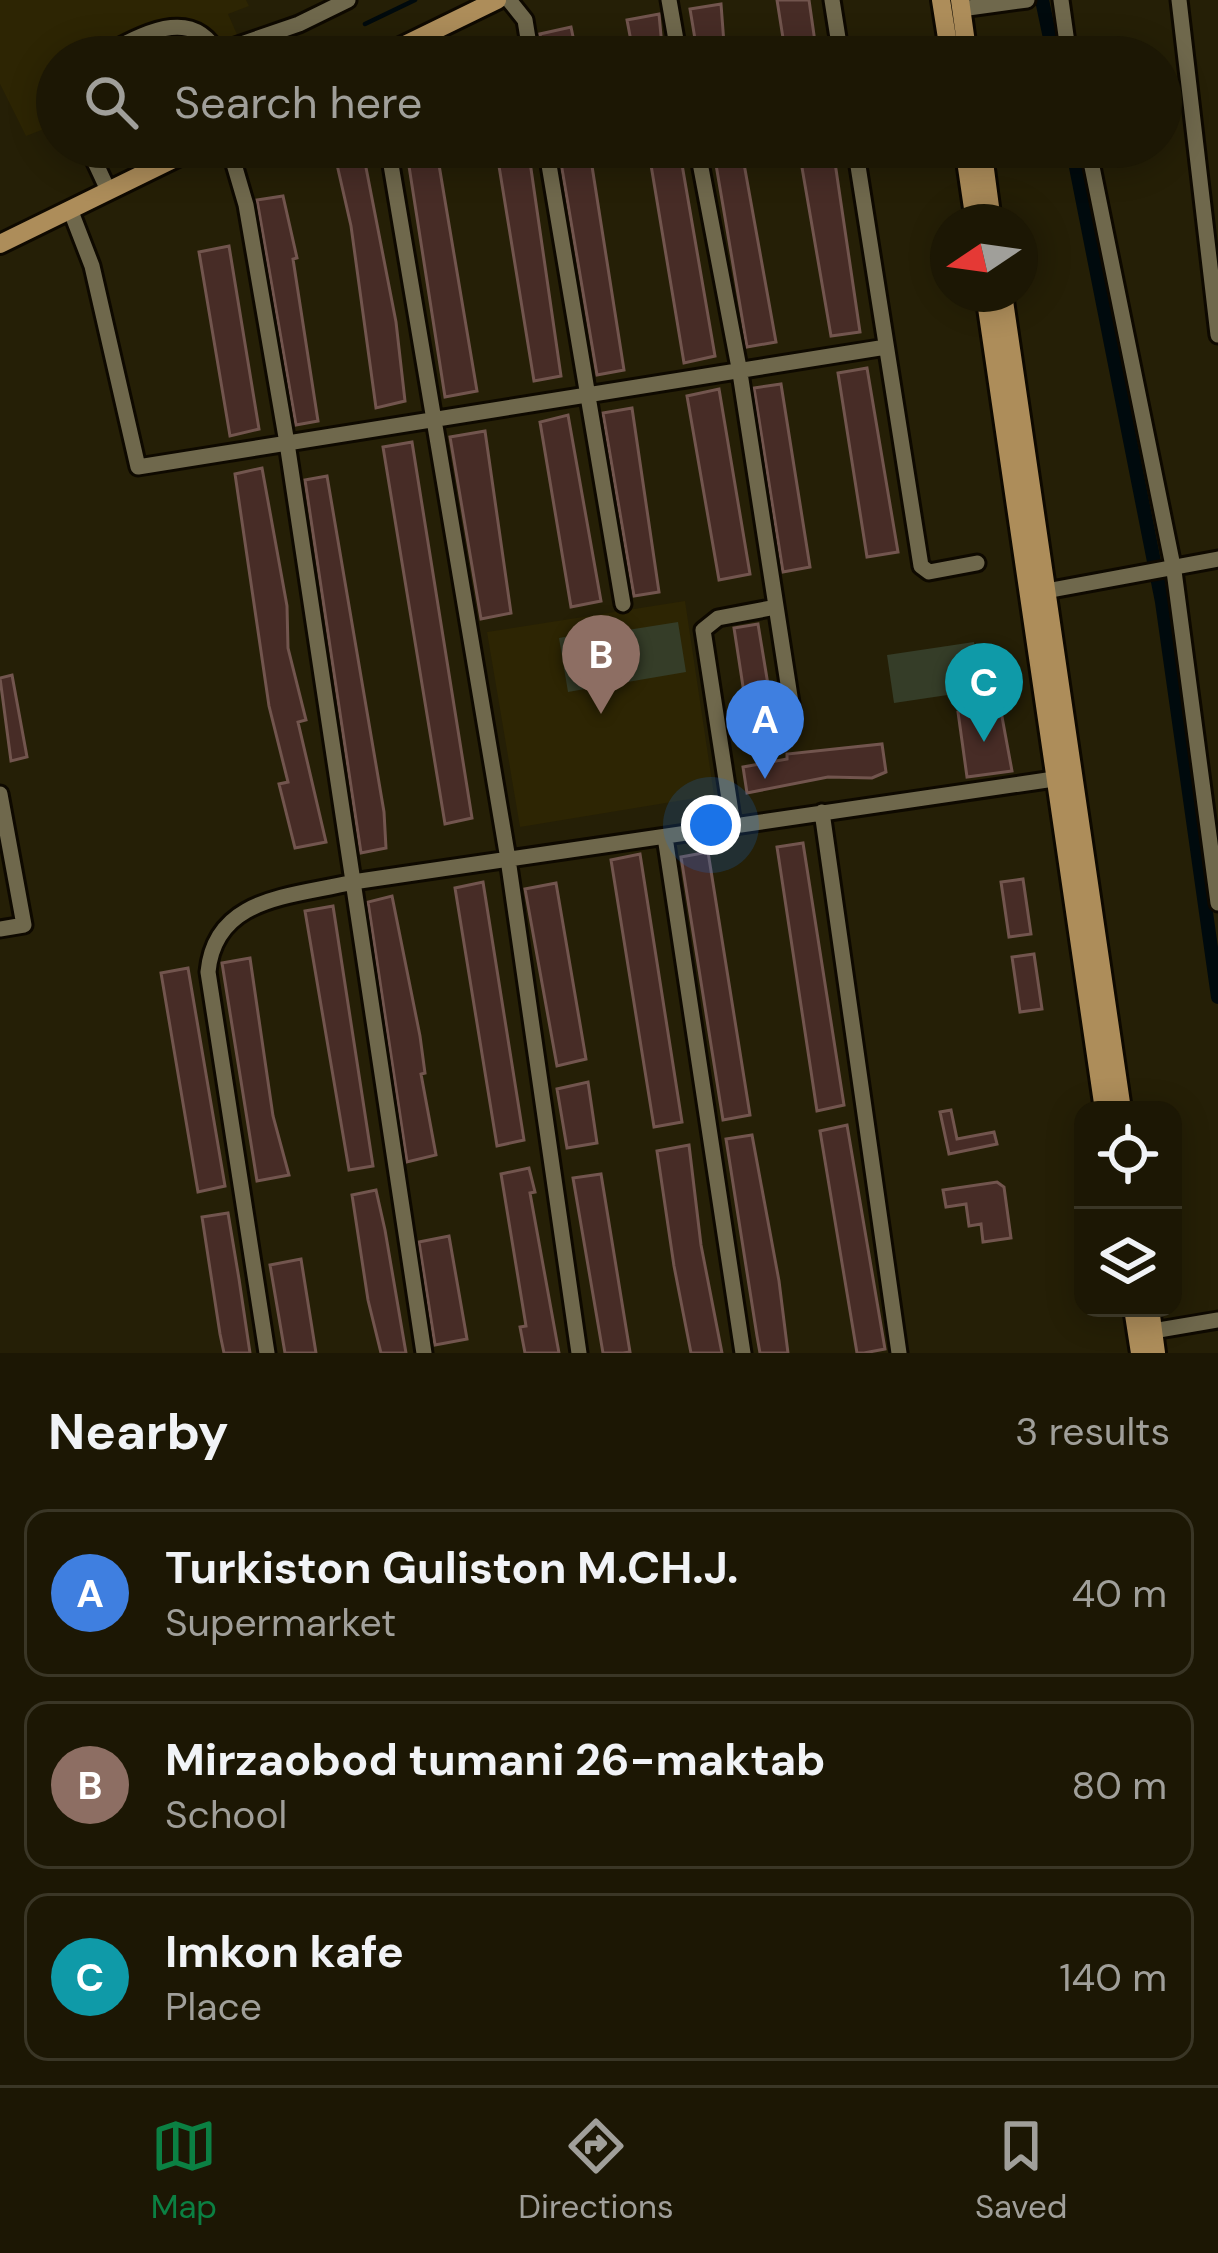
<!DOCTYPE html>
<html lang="en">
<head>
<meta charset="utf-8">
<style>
	body { margin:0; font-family:"DM Sans",sans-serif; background:#25200e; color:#f1f3f6 }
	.controls { position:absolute; right:36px; bottom:36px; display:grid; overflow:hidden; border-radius:24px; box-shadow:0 6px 30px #0003 }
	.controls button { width:108px; height:108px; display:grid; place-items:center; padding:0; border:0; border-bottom:3px solid #3a3626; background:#1c1704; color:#f1f3f6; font:60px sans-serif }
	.compass { position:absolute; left:930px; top:204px; width:108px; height:108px; border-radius:50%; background:#1c1704; box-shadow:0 6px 30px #0003; rotate:257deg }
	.you { position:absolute; left:711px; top:825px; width:42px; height:42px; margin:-30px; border:9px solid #fff; border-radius:50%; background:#1a73e8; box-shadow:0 0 0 18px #1a73e833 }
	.badge { display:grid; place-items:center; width:78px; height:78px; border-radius:50%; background:#0b8043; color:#fff; font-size:39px; font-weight:700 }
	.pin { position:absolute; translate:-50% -99px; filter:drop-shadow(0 3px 6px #0008) }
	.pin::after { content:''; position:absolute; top:63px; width:42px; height:36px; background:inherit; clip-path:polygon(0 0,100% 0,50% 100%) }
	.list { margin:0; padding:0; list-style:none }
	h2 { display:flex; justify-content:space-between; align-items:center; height:156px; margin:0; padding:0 48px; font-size:51px }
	h2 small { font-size:39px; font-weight:400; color:#a09f9a }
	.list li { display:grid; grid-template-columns:78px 1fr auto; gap:36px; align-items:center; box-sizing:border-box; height:168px; margin:0 24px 24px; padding:0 24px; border:3px solid #3a3626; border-radius:24px }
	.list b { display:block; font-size:45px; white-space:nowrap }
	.list p { margin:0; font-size:39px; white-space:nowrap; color:#a09f9a }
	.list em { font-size:39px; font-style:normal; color:#a09f9a }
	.icon { flex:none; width:66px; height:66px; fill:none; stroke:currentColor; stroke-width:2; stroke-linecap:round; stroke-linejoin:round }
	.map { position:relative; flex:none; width:1218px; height:1353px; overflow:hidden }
	.search { position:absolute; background:#1c1704; box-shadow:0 6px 30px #0003; left:36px; right:36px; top:36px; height:132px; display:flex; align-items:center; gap:30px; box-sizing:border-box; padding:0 42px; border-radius:66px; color:#a09f9a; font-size:45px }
	.sheet { height:732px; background:#1c1704 }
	nav { display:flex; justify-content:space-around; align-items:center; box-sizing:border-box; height:168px; border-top:3px solid #3a3626; background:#1c1704; font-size:33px; color:#a09f9a }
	nav a { display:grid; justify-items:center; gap:6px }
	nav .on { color:#0b8043 }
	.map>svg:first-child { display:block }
</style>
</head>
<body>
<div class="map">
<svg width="1218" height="1353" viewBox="0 0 1218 1353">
	<rect width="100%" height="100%" fill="#251f06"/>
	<path fill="#2d2503" d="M0 0H246L249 6 228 14 243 48 221 57H57V124L26 136 0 84Z
		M685 601 714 795 520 827 487 632Z"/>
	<path fill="#353d28" d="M678 622 686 672 604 686 596 635Z
		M587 633 596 687 568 692 559 638Z
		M974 642 981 690 894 703 887 655Z"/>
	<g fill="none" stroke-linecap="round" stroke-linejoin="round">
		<path stroke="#000a0d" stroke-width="4.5" d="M365 24 415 0"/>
		<path stroke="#000a0d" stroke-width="14" d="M1042 0 1054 57
			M1072 147 1162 602 1218 997"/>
	</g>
	<path fill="#472c26" stroke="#72554e" stroke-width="3" d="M777 0H809L817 56 786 57Z
		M721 4 725 57H698L690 9Z
		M659 14 663 57H634L627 20Z
		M571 27 576 51 545 57 540 34Z
		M333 147H362L396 322 405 401 376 408 351 226Z
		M406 147H436L477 391 445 397Z
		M589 147 624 370 597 375 559 151Z
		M648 147H679L715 356 684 363Z
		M713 147H741L776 342 747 347Z
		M833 149 860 332 831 336 800 156Z
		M529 155 561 376 534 381 498 160Z
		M283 196 297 258 293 259 318 421 296 425 257 200Z
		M229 246 259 429 230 436 199 252Z
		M867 368 898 552 867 557 838 373Z
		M781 384 810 567 783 572 754 388Z
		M719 389 750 574 719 580 687 396Z
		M632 408 659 592 634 596 603 413Z
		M568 415 601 601 571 607 540 422Z
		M485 431 511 613 481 619 450 437Z
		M412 442 472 818 445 824 383 447Z
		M262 468 287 606 288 648 306 720 298 722 326 842 295 848 279 784 288 782 269 706 235 474Z
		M327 476 384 812 386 848 361 853 305 480Z
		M758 624 773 715 748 719 734 628Z
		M12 675 27 757 11 761 0 678Z
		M1000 706 1012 771 967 777 958 712Z
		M882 744 886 772 872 778 828 777 747 793 743 767 787 759V754Z
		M803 843 844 1105 817 1111 777 847Z
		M708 852 750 1115 723 1120 681 857Z
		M640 854 682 1122 654 1127 611 860Z
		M1023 879 1031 934 1009 937 1001 882Z
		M483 882 524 1140 497 1146 455 888Z
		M556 883 586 1059 557 1066 525 889Z
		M392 896 420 1036 425 1073 421 1074 436 1155 407 1162 368 902Z
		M333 906 373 1166 349 1170 305 911Z
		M1034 954 1042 1009 1020 1012 1012 957Z
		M250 958 273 1116 289 1175 257 1181 222 963Z
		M188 968 225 1186 198 1192 161 973Z
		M588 1082 597 1143 567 1148 557 1089Z
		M951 1110 957 1139 994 1132 997 1144 949 1154 940 1112Z
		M847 1125 885 1349 864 1353H857L820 1131Z
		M752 1135 779 1281 788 1353H760L757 1336 726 1139Z
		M689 1145 701 1245 722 1353H691L674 1266 657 1151Z
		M529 1168 535 1192 530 1193 559 1353H525L520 1327 526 1326 501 1174Z
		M601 1174 630 1352 623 1353H603L573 1178Z
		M997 1182 1004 1187 1011 1238 983 1242 981 1224 969 1226 966 1204 946 1207 943 1190Z
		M376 1190 385 1230 406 1353H381L368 1300 352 1195Z
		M228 1213 239 1279 250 1353H224L220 1334 202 1217Z
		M449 1236 467 1339 435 1345 419 1242Z
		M301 1259 316 1353H285L270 1265Z"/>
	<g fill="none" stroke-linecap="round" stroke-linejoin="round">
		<g stroke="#0e0900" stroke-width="21">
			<path id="minor" d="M509 0 525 20 531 57
				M669 0 679 57
				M832 0 841 57
				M1061 0 1069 57
				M1179 0 1218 335
				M961 9 1027 0
				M218 52 299 24 348 0
				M99 57C141 36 192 2 220 57
				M88 147 108 190
				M229 147 246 205 287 443 424 1353
				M388 147 508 859 579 1353
				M546 147 623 604
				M697 147 740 373 793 716
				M855 147 921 566 929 572 977 563
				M1088 147 1174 571 1218 903
				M70 209 92 266 138 467 886 347
				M1046 591 1218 559
				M0 794 24 925 0 929
				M822 812 899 1353
				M733 825 703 630 718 618 776 607
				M665 837 743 1353
				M1153 1331 1218 1320
				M267 1353 208 972C215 896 292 897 353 882L1054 779"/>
		</g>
		<g stroke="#0e0900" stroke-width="24">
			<path id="major" d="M941 0 950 57
				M960 0 968 57
				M380 57 497 0
				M964 147 975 222
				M982 147 992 222
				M0 244 198 147
				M985 294 1104 1110
				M1003 294 1122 1110
				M1133 1308 1140 1353
				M1150 1308 1156 1353"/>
		</g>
		<use href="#minor" stroke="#6f684c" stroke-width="15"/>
		<use href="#major" stroke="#ad8d5a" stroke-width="18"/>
	</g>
</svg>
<div class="controls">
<button><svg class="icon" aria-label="locate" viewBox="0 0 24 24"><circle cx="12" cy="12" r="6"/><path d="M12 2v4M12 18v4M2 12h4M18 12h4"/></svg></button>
<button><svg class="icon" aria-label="layers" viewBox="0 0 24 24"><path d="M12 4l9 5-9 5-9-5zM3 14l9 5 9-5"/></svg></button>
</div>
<svg class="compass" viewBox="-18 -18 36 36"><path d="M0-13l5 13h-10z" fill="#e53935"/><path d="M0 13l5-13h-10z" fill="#a09f9a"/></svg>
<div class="you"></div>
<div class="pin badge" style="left:765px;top:779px;background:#3f7fe0">A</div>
<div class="pin badge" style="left:601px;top:714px;background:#8d6e63">B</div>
<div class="pin badge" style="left:984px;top:742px;background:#0f9aa8">C</div>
<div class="search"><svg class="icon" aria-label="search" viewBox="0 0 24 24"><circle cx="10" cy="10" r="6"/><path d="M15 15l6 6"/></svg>Search here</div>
</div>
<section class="sheet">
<h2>Nearby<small>3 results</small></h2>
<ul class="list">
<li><span class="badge" style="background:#3f7fe0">A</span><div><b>Turkiston Guliston M.CH.J.</b><p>Supermarket</p></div><em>40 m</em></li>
<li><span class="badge" style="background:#8d6e63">B</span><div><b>Mirzaobod tumani 26-maktab</b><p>School</p></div><em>80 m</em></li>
<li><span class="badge" style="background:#0f9aa8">C</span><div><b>Imkon kafe</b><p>Place</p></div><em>140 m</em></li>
</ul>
</section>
<nav>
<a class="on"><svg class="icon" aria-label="map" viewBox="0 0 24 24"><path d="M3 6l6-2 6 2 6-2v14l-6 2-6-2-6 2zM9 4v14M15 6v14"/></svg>Map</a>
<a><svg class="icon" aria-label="directions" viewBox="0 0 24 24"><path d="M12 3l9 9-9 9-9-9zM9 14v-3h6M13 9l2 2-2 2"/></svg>Directions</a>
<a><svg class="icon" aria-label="saved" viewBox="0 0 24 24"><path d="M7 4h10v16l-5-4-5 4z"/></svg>Saved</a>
</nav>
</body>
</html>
